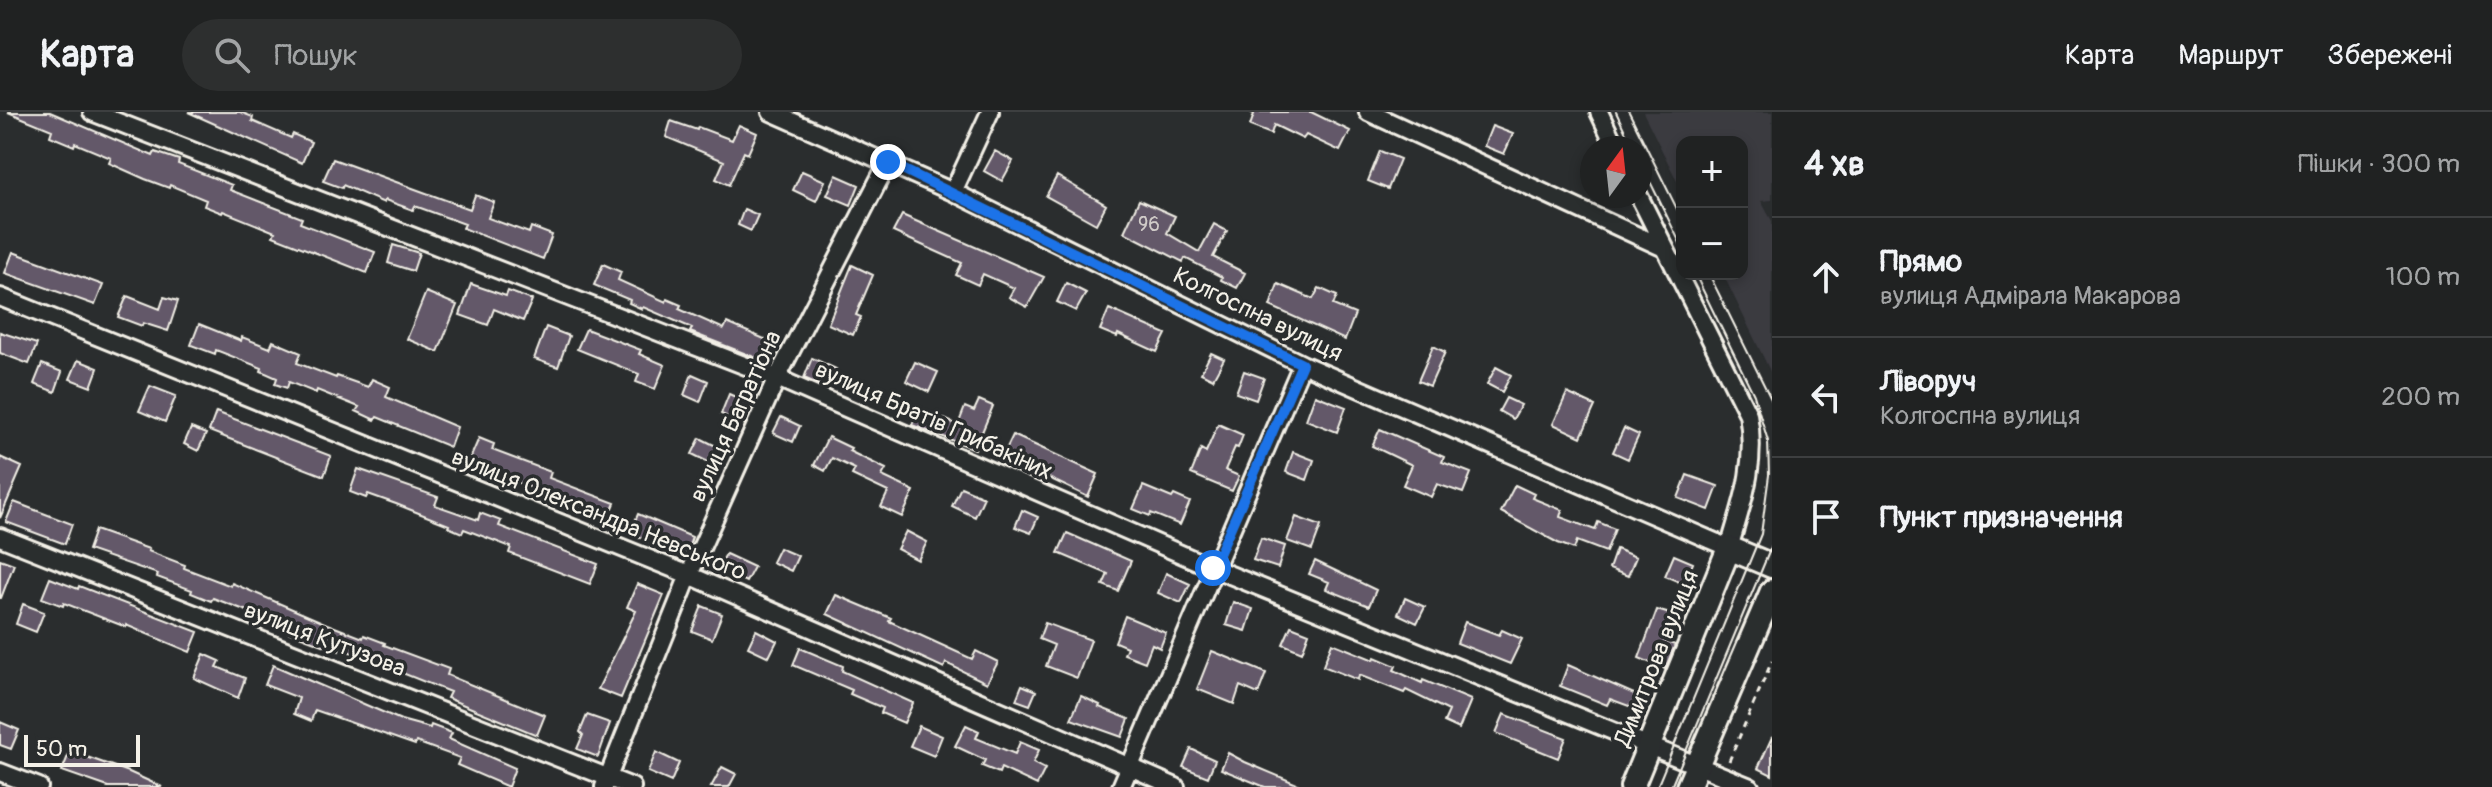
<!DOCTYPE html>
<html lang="uk">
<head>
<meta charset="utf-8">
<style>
	body { margin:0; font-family:Pangolin,sans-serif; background:#2d2f2f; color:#f1f3f6 }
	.controls { position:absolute; right:24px; top:24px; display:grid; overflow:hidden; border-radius:16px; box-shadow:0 4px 12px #0003 }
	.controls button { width:72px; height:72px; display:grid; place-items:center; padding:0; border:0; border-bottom:2px solid #3d3f40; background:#202222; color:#f1f3f6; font:40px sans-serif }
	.compass { position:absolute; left:1580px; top:24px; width:72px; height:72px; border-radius:50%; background:#202222; box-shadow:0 4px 12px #0003; rotate:15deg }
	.scale { position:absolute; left:24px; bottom:20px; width:116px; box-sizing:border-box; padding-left:8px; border:4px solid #f4f1e8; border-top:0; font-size:22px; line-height:28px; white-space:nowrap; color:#f4f1e8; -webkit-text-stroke:6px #2a2d2e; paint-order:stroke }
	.stop { position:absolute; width:24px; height:24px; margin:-18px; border:6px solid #1a73e8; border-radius:50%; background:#fff }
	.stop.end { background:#1a73e8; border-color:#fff; box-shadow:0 2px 8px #0008 }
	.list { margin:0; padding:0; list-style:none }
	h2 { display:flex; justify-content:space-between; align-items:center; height:104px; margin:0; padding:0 32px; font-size:34px }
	h2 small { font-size:26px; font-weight:400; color:#a2a4a5 }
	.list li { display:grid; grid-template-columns:52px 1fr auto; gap:24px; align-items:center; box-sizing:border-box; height:120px; padding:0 32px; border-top:2px solid #3d3f40 }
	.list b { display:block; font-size:30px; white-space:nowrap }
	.list p { margin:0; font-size:26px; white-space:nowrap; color:#a2a4a5 }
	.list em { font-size:26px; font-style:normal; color:#a2a4a5 }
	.icon { flex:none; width:44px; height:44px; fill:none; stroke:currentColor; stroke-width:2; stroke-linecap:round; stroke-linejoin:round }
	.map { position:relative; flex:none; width:1772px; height:675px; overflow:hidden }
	header { display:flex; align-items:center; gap:48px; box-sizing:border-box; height:112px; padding:0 40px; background:#202222; border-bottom:2px solid #3d3f40 }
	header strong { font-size:38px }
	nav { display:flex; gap:44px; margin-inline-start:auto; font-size:28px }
	.search { width:560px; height:72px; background:#2d2f2f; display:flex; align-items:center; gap:20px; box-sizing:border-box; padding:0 28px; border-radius:44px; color:#a2a4a5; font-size:30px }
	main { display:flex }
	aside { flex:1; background:#202222 }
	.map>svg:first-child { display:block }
</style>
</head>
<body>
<header>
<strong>Карта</strong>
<div class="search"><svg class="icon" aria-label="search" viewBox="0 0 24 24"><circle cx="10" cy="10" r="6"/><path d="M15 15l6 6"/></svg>Пошук</div>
<nav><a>Карта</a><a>Маршрут</a><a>Збережені</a></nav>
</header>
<main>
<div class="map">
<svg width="1772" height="675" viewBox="0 0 1772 675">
	<rect width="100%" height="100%" fill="#2a2d2e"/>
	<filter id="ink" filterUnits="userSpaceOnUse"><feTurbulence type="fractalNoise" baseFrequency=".0125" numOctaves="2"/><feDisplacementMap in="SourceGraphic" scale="16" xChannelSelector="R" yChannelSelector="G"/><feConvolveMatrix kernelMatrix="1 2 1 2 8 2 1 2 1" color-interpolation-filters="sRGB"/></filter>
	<g filter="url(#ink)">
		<path fill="#3b3a40" d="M1643 0H1772V88L1761 89 1772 109V263L1723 162H1742V30H1682V79Z"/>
		<path fill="#635969" stroke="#f4f1e8" stroke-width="2" d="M8 0H50L153 44 155 40 179 48 178 52 232 73 230 78 302 106 300 111 375 140 367 161 273 124 275 120 223 99 222 101 204 94 206 88 170 73 169 76 145 67 109 51 111 46 75 31 74 34 50 24 52 18Z
			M188 0H240L253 5 252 9 291 26 293 22 311 30 302 51Z
			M1250 0H1311L1350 19 1340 39 1306 23 1303 27 1274 13 1271 22 1250 14 1254 2Z
			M671 9 697 18 698 15 732 28 739 13 757 21 748 42 744 40 729 73 716 67 724 49 666 25Z
			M1492 14 1513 22 1504 42 1484 34Z
			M995 39 1013 49 1002 69 984 59Z
			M1380 39 1400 47 1388 77 1368 69Z
			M333 47 470 97 475 83 494 90 488 106 529 121 531 115 552 123 543 147 463 116 465 112 415 94 413 98 385 88 384 91 343 73 342 76 323 69Z
			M802 59 825 69 816 89 793 78Z
			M836 63 859 73 851 93 827 83Z
			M1057 64 1106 93 1096 112 1046 84Z
			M1139 88 1175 104 1167 121 1199 140 1214 112 1227 119 1213 145 1245 161 1237 176 1221 168 1222 165 1185 146 1183 150 1124 120Z
			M744 97 758 103 751 119 738 113Z
			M902 103 1044 165 1027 195 1009 185 1014 176 983 162 978 173 956 163 962 151 893 120Z
			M393 133 419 141 413 159 388 151Z
			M13 140 103 173 95 193 5 161Z
			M603 152 621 160 618 168 666 190 667 187 681 193 679 197 724 217 727 211 781 234 772 252 690 220 692 216 643 195 642 197 629 191 630 188 594 173Z
			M852 153 873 163 856 203 861 205 853 223 828 212Z
			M1066 171 1086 181 1076 199 1057 190Z
			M471 172 506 184 508 179 532 188 523 209 494 197 488 213 460 203Z
			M1278 172 1313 187 1319 176 1337 184 1333 193 1355 202 1345 228 1270 194Z
			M426 180 457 193 438 240 407 227Z
			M127 184 160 197 164 185 178 189 168 219 143 211 142 214 118 205Z
			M1109 197 1166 222 1157 240 1118 222 1117 225 1100 218Z
			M199 212 241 229 242 225 270 236 273 229 301 241 297 251 336 266 337 264 368 275 372 267 390 275 386 285 457 315 450 335 377 305 375 308 356 299 359 295 317 278 316 281 289 270 287 276 275 272 277 266 261 259 262 256 216 238 215 242 191 233Z
			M546 215 569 224 558 255 534 247Z
			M586 217 641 238 639 242 665 253 655 277 636 270 639 262 577 237Z
			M0 220 37 232 29 252 0 241Z
			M1433 234 1445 240 1430 274 1418 269Z
			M1211 241 1224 247 1213 267 1201 261Z
			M812 246 836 257 827 276 804 266Z
			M78 248 98 256 91 275 70 267Z
			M915 250 938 260 929 280 906 269Z
			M42 252 62 260 55 280 34 272Z
			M1496 255 1511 263 1502 280 1487 272Z
			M1244 259 1264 266 1256 288 1236 281Z
			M692 262 708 269 700 290 684 283Z
			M150 274 176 284 165 310 139 299Z
			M1567 281 1595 294 1581 325 1553 312Z
			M729 282 753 293 744 312 721 302Z
			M1315 283 1346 295 1337 320 1306 308Z
			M1506 286 1521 293 1513 307 1499 299Z
			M979 288 993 294 975 337 912 313 919 296 958 313 965 295 974 299Z
			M216 300 331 344 324 364 209 319Z
			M781 305 800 314 793 330 773 321Z
			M1218 312 1243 323 1238 336 1235 335 1225 358 1239 364 1232 379 1191 362 1201 337 1206 340Z
			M191 316 206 322 198 339 184 332Z
			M1624 316 1639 323 1628 347 1613 340Z
			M1380 317 1444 345 1442 350 1471 361 1463 381 1437 372 1431 385 1403 373 1412 353 1372 334Z
			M1013 323 1098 362 1088 385 1003 344Z
			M828 325 851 336 849 339 886 357 882 364 914 379 902 405 881 395 888 380 852 363 855 357 832 346 825 359 814 353Z
			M479 326 494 332 492 338 551 360 549 366 615 391 607 410 559 392 561 387 495 362 496 358 470 347Z
			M700 326 726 339 718 355 692 342Z
			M1293 340 1314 348 1307 368 1286 360Z
			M0 345 22 355 0 406Z
			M358 357 438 385 435 393 478 408 480 401 501 409 499 414 598 452 590 472 509 441 511 435 464 417 462 421 448 415 449 413 396 392 368 382 366 386 350 380Z
			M1687 363 1718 374 1709 398 1678 386Z
			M1515 373 1534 382 1532 386 1562 398 1560 405 1595 418 1598 410 1615 417 1606 440 1577 429 1574 437 1558 431 1501 400Z
			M1143 374 1172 386 1174 383 1190 390 1180 413 1151 401 1150 404 1133 397Z
			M961 375 984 385 975 405 952 394Z
			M14 390 72 412 65 432 6 410Z
			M1022 398 1038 405 1031 421 1015 415Z
			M638 402 692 425 685 445 630 421Z
			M1296 405 1321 414 1312 438 1287 429Z
			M95 418 149 437 148 439 185 453 184 456 231 474 232 471 327 512 363 526 364 523 385 531 384 533 449 557 447 563 545 603 537 623 447 586 450 580 340 536 339 539 288 520 289 518 255 502 213 486 211 489 191 481 192 478 157 465 158 462 88 438Z
			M906 419 927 430 918 448 897 437Z
			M1067 421 1131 449 1118 479 1103 473 1108 462 1058 441Z
			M1261 426 1285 434 1278 456 1253 448Z
			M779 436 798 444 791 459 772 450Z
			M1616 437 1636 445 1628 464 1609 457Z
			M726 442 754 455 746 470 718 456Z
			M1674 443 1693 451 1684 472 1665 464Z
			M0 447 14 452 1 486H0Z
			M1315 449 1376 478 1369 494 1326 477 1329 470 1309 462Z
			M1166 461 1190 472 1181 491 1158 481Z
			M50 466 78 477 79 474 198 520 190 540 126 513V515L64 491 63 494 42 486Z
			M637 472 664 483 621 586 598 577 636 499 627 495Z
			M836 483 891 506 889 509 972 547 976 539 998 550 987 571 946 551 944 556 827 502Z
			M1405 486 1425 495 1417 511 1398 502Z
			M1233 490 1253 497 1246 519 1226 513Z
			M23 492 44 500 36 520 16 512Z
			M702 494 722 502 712 527 692 519Z
			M1657 498 1673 503 1664 529 1675 533 1665 557 1639 546Z
			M1125 504 1166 521 1160 536 1152 532 1145 550 1124 542 1127 535 1115 530Z
			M1465 510 1499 523 1502 518 1522 527 1510 552 1457 531Z
			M1045 511 1091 528 1077 566 1046 554 1054 533 1039 527Z
			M1291 514 1309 521 1302 540 1283 532Z
			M756 518 777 529 769 545 748 535Z
			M1332 531 1374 548 1375 545 1396 554 1394 558 1422 571 1423 568 1471 588 1459 617 1444 610 1449 599 1406 578 1404 581 1359 563 1358 568 1323 554Z
			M800 536 843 554 842 559 913 591 904 611 881 601 883 596 850 582 852 578 793 553Z
			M1212 539 1266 561 1258 582 1240 574 1234 592 1197 577Z
			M204 542 220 549 217 555 245 566 238 586 194 566Z
			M273 553 401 608 430 616 431 613 452 621 449 627 515 656 508 675 457 653 460 646 416 630 415 633 315 598 311 609 294 602 299 586 265 573Z
			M1568 553 1641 585 1637 597 1610 587 1607 593 1560 574Z
			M1022 573 1036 579 1030 593 1016 588Z
			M1081 584 1100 593 1099 595 1129 607 1122 625 1071 607Z
			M1504 602 1566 626 1558 646 1496 621Z
			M587 603 610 611 598 645 577 637 583 623 580 620Z
			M0 610 19 618 11 637 0 633Z
			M966 613 979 619 976 626 1015 642 1020 630 1039 638 1033 651 1045 657 1037 673 1001 656 999 661 982 654 985 648 955 634Z
			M919 614 942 624 934 644 910 634Z
			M1772 625V663L1758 656Z
			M1191 637 1215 648 1208 665 1183 655Z
			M70 639 129 660 162 675H108L62 659Z
			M656 640 679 651 671 670 648 660Z
			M1228 641 1245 650 1304 675H1265L1221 657Z
			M722 655 736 662 729 675H711Z"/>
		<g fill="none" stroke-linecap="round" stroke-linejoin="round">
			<g stroke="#f4f1e8" stroke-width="22">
				<path id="street" d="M92 0 777 266 1213 456 1750 675
					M771 0 953 80 1302 252 1729 436C1743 389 1757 351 1748 302L1639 84
					M1368 0 1664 136
					M1599 0 1616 36
					M953 80 990 0
					M0 185 689 463 1176 675
					M0 425 632 675
					M0 660 39 675
					M604 675 689 463 777 266 888 50
					M1121 675 1302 252"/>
			</g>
			<g stroke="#f4f1e8" stroke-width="28">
				<path id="secondary" d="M1632 675 1729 436 1772 454
					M1688 675 1772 479"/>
			</g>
			<path stroke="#f4f1e8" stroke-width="3" stroke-dasharray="6 6" stroke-linecap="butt" d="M1729 649 1772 549"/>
			<use href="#street" stroke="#2a2d2e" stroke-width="16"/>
			<use href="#secondary" stroke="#2a2d2e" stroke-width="22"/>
			<path stroke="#f4f1e8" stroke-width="2" d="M1616 0 1633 36
				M1629 0 1682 107
				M1640 49 1682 135
				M1709 162 1772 289
				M1657 675 1761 422 1769 363 1768 329 1754 283 1695 162
				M1671 675 1772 433"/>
		</g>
	</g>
	<g fill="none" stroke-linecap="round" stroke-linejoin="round" filter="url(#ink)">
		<path stroke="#1a73e8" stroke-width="10" d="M888 50 1302 252 1213 456"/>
	</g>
	<g text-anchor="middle" stroke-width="7" stroke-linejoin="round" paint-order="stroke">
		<g font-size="20" fill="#d0cbc8">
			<text x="1149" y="119">96</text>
		</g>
		<g font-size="24" fill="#f4f1e8" stroke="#2a2d2e">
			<text transform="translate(1258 202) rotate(26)" y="8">Колгоспна вулиця</text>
			<text transform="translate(735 304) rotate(-65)" y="8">вулиця Багратіона</text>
			<text transform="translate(934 308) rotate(24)" y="8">вулиця Братів Грибакіних</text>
			<text transform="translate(599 402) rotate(22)" y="8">вулиця Олександра Невського</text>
			<text transform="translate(325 527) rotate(21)" y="8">вулиця Кутузова</text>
			<text transform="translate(1656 546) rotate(-68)" y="8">Димитрова вулиця</text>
		</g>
	</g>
</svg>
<div class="controls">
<button>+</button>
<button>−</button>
</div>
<svg class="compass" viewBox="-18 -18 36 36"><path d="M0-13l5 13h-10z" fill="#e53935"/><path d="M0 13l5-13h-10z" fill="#a2a4a5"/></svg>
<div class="scale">50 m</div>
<div class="stop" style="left:1213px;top:456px"></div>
<div class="stop end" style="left:888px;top:50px"></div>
</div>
<aside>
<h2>4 хв<small>Пішки · 300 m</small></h2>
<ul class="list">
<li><svg class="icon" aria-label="ahead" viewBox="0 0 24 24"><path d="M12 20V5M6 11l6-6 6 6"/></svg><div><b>Прямо</b><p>вулиця Адмірала Макарова</p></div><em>100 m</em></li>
<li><svg class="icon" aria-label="left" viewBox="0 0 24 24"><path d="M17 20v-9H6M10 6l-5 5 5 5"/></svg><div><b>Ліворуч</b><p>Колгоспна вулиця</p></div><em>200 m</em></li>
<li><svg class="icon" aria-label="arrive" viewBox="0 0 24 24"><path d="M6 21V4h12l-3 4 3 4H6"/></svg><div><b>Пункт призначення</b></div></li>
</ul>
</aside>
</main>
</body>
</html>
